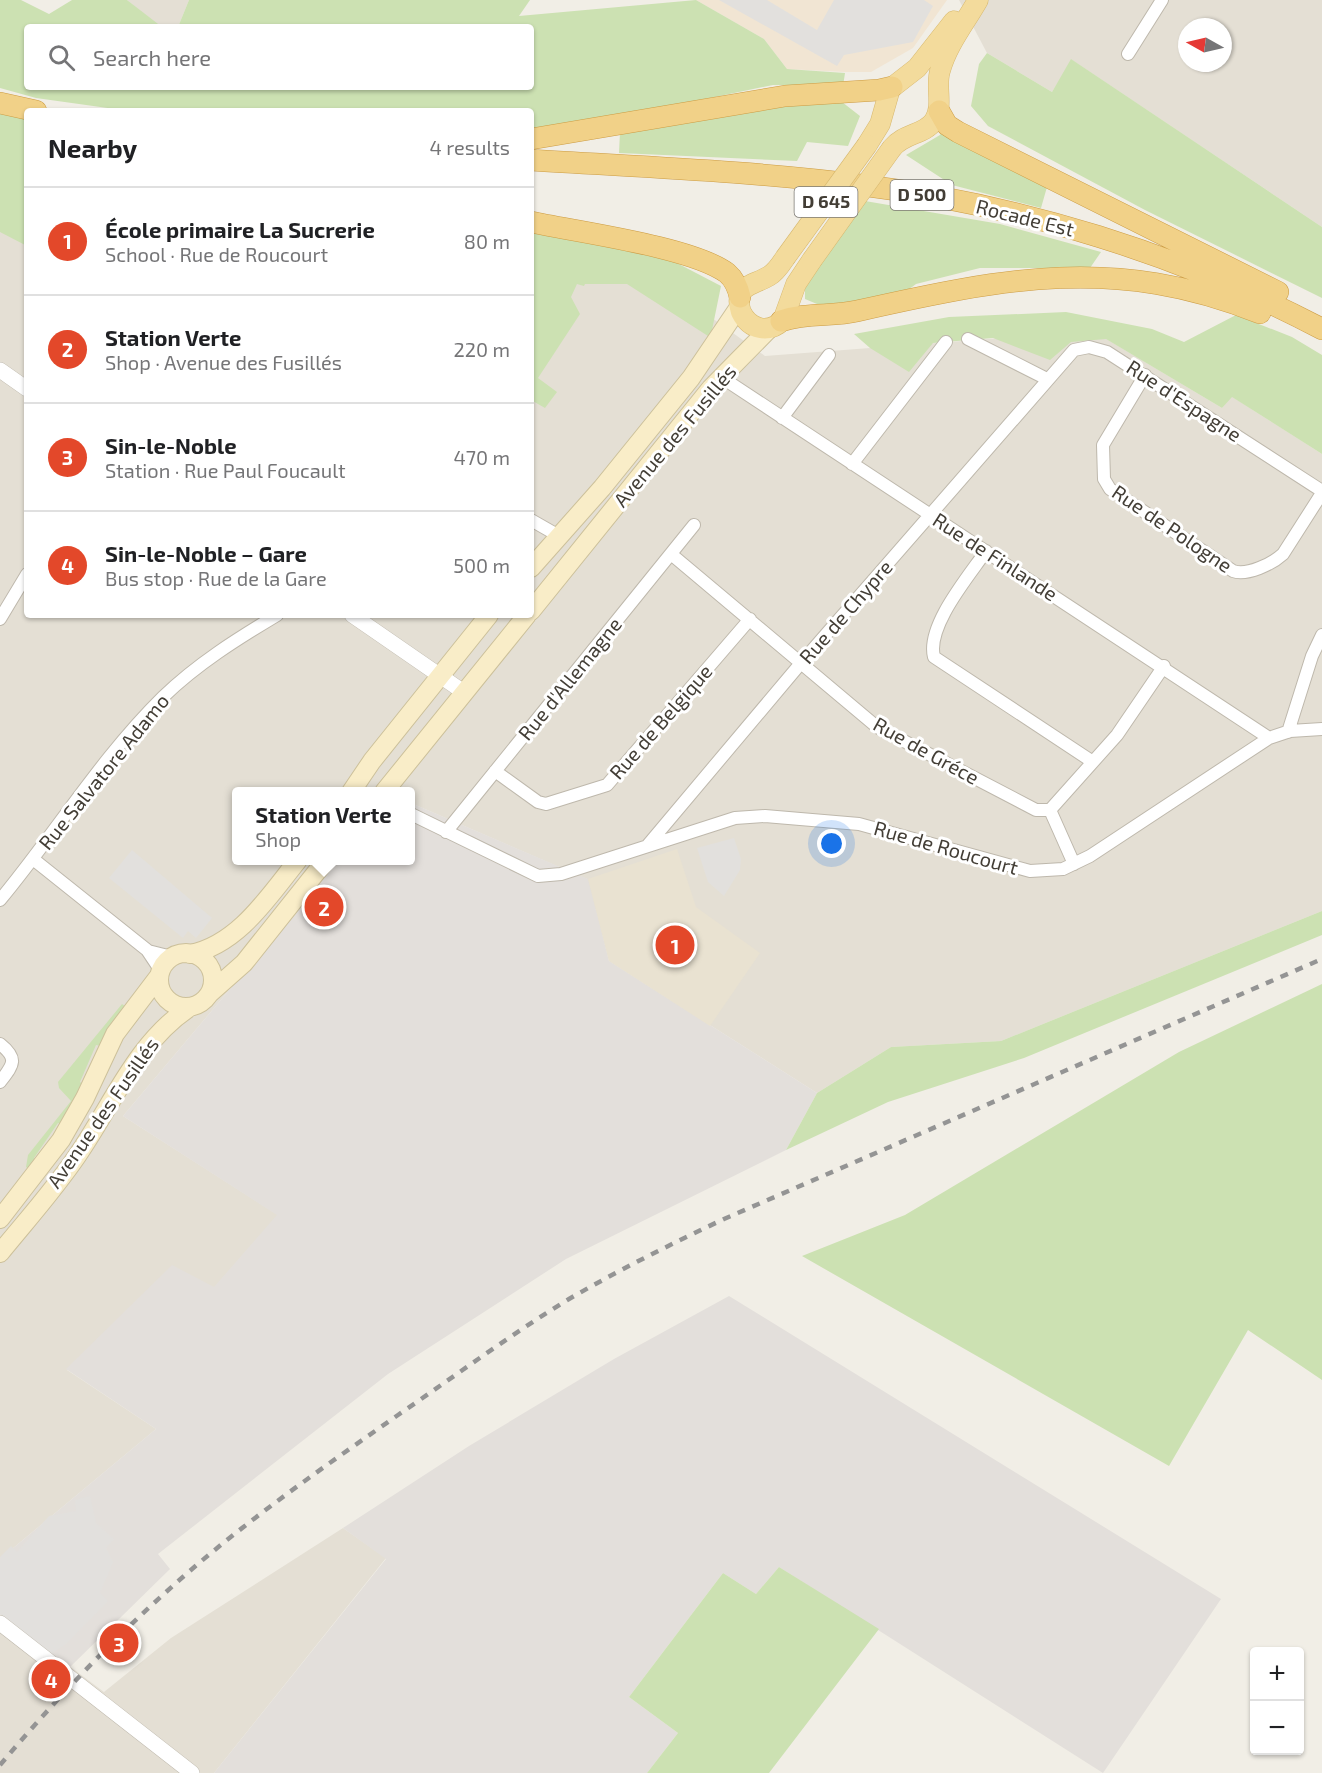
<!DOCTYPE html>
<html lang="en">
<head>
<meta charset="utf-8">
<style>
	body { margin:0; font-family:"Exo 2",sans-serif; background:#f6f6f6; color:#202124 }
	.controls { position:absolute; right:18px; bottom:18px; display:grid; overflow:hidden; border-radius:6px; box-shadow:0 2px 4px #0004 }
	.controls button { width:54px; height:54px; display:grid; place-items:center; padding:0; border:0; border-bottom:2px solid #e0e0e0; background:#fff; color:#202124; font:30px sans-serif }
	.compass { position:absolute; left:1178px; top:18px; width:54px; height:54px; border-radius:50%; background:#fff; box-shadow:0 2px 4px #0004; rotate:278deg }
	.you { position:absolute; left:832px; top:844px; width:21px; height:21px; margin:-15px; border:4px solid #fff; border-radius:50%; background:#1a73e8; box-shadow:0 0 0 9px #1a73e833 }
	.badge { display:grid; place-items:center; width:39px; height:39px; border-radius:50%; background:#e3482a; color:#fff; font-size:20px; font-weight:700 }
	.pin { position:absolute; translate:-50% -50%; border:3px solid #fff; box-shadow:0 2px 6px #0006 }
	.popup { position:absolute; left:232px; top:787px; width:183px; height:78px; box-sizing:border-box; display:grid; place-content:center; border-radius:6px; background:#fff; filter:drop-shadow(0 2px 4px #0005); font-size:20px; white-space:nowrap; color:#757577 }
	.popup b { font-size:22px; color:#202124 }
	.popup::after { content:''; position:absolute; left:50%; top:100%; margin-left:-12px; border:12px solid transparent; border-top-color:#fff }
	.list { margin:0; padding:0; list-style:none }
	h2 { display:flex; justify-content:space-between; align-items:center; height:78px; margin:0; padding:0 24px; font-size:26px }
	h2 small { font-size:20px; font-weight:400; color:#757577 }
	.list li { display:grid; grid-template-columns:39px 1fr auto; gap:18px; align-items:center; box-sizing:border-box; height:108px; padding:0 24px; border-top:2px solid #e0e0e0 }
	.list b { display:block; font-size:22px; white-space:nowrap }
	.list p { margin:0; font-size:20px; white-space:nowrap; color:#757577 }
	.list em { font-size:20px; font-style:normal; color:#757577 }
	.icon { flex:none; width:33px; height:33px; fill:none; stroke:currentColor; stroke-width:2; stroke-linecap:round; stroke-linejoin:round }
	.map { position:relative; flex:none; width:1322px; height:1773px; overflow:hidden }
	.search { position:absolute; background:#fff; box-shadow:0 2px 4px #0004; left:24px; top:24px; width:510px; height:66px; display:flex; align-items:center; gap:15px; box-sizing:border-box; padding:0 21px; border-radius:6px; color:#757577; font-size:22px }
	.panel { position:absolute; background:#fff; box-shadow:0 2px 4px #0004; left:24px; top:108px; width:510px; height:510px; border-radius:6px }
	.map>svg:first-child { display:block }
</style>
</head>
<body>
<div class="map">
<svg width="1322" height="1773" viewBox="0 0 1322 1773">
	<rect width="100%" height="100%" fill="#f1eee6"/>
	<path fill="#e4dfd4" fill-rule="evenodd" d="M127 0H189L178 27 156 24Z
		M959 0H1322V227L1072 60 1052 92 987 53ZM1187 27H1223V63H1187Z
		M0 113 27 118V615H531V236L631 260 765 356 1093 331 1222 408 1231 396 1322 454V911L1001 1041 891 1047 817 1093 609 961 587 879 411 803V792H237V860L338 861 123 1116 278 1215 214 1288 67 1370 156 1429 0 1559Z
		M343 1528 386 1558 214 1773H0V1614L104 1692 171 1638Z"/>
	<path fill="#f1e5d3" d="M696 0H947L913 48 871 72H845L787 69 764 39Z"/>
	<path fill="#e3dfdb" d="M411 803 588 879 609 961 817 1093 786 1150 566 1259 388 1374 158 1554 170 1569 69 1668 0 1614V1559L156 1429 66 1369 172 1265 214 1287 277 1215 123 1116 338 861 411 860Z
		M729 1296 1221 1599 1103 1773 779 1567 756 1594 723 1573 629 1697 678 1733 647 1773H214L386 1559 343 1528 469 1446 614 1359Z"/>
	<path fill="#e9e2d1" d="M677 849 696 907 760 953 710 1026 609 961 588 879Z"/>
	<path fill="#cce1b2" d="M0 0H21L49 14 72 0H127L162 27H27V87H531V27H178L189 0H530L519 16 696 0 764 39 787 69 845 73 843 86 773 85 619 117 531 130V111H129L36 98 0 88Z
		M987 53 1052 92 1071 59 1322 227V298L1145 210 988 126 971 106 979 64Z
		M842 102 860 116 848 146 807 142 797 161 619 153 620 132 773 104Z
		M0 113 27 118V246L0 232Z
		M942 129 1047 187 1041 208 952 185 906 155 940 135Z
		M865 201 1000 224 1101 252 1090 268H980L916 284 908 290 817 309V304L805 299V286Z
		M531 230 673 261 721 286 712 330 708 336 627 284H585L584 286 577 284 571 297 580 314 538 378 557 392 545 408 531 400Z
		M1066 312 1152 329 1184 342 1236 315 1292 337 1322 355V454L1232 397 1222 408 1106 339 1071 342 1050 360 993 338 933 343 909 372 870 348 854 334 949 317Z
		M1322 911V935L1024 1058 888 1102 786 1150 817 1093 891 1047 1001 1041Z
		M1322 984V1380L1248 1330 1169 1466 802 1256 905 1215 1179 1052Z
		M122 1004 126 1007 101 1046 96 1045 80 1082 84 1085 62 1125 58 1123 34 1158 37 1161 30 1170 26 1167 28 1155 71 1101 59 1088 58 1082Z
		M779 1567 879 1629 769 1773H647L678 1733 629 1697 723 1573 756 1594Z"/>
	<path fill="#e2e0dd" d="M719 0H767L817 30 834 0H924L933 6 913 42 844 55 837 66Z
		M734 838 741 859 740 870 724 896 708 882 697 848Z
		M132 850 212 918 196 938 188 931 183 938 109 878Z
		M90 1496 96 1523 114 1539 106 1548 113 1562 100 1593 108 1601 66 1644 51 1654 0 1614V1557L11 1546 17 1552 49 1516 76 1511 75 1500Z"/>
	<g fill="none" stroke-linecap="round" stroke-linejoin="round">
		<g stroke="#beb8ac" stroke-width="14">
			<path id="minor" d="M1128 54 1162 0
				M968 339 1047 379
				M1145 375 1103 445 1104 479 1110 489 1233 571C1247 576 1272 564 1283 554L1322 493
				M721 377 1269 738
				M782 418 829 355
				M852 464 946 342
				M531 520 559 536
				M986 551C969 576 926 626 934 657L1093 762
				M671 554 877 727 1036 810H1050L1117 735 1164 666
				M0 619 27 574
				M1288 732 1312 656 1322 635
				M495 771 538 802 546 804 607 785 750 619
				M1050 810 1074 864
				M411 814 538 876 561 874 735 818 765 816 859 824 1030 871 1063 869 1090 856 1269 738 1290 731 1322 729
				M446 832 694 525
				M647 846 801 663 1074 350 1089 347 1107 352 1322 491
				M33 859 147 950 161 971
				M0 900C55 834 101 758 163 697 197 664 237 639 277 615
				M148 951 172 957
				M0 1044C19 1059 13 1065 0 1082"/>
		</g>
		<g stroke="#beb8ac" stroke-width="16">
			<path id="tertiary" d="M0 370 27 389
				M352 615 465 693
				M0 1623 192 1773"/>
		</g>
		<g stroke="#ccc09a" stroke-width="20">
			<path id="secondary" d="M531 568 602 488 691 378 739 307
				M531 611 711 388 770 328
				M351 792 372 761 489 615
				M384 792 527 615
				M159 980a27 27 0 1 1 54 0a27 27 0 1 1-54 0Z
				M190 954C238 945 269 896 298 860
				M209 994 244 963 326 860
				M0 1219 61 1140 85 1098 115 1034 159 976
				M0 1253C26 1221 54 1190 77 1156 113 1104 136 1043 190 1007"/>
		</g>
		<g stroke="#d7b86e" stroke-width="21">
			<path id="primary" d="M867 145 880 124 890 89 917 68 954 21
				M892 148C904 133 924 135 934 121 944 106 935 87 940 71 947 45 965 23 978 0
				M785 258C781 264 776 272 769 276 752 286 733 285 741 312 750 330 769 334 783 320L796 284 812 260"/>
		</g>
		<g stroke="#cc9c44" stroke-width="22">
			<path id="trunk" d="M0 103 36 111
				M939 111 947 125 958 132 1278 292
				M531 139 785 96 879 90 892 87
				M531 160C641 167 752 171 861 185 1021 205 1180 254 1322 329
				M531 222C578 232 692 247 727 273 734 279 738 288 740 297
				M781 321C807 312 832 317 857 311 1004 278 1115 255 1260 313"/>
		</g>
		<use href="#minor" stroke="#fff" stroke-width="12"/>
		<use href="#tertiary" stroke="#fff" stroke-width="15"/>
		<use href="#secondary" stroke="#f9edc8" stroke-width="18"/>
		<use href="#primary" stroke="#f3db9c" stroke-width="20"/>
		<use href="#trunk" stroke="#f1d188" stroke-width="21"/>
		<path stroke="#949494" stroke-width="4.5" stroke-dasharray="8 8" stroke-linecap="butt" d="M0 1765C51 1705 106 1646 165 1593 237 1527 318 1471 398 1415 455 1376 510 1335 569 1299 619 1270 671 1244 724 1219L1322 959"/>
		<g stroke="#d7b86e" stroke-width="21" stroke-linecap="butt">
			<path id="primary-bridge" d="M785 258 867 145
				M812 260 892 148"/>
		</g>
		<use href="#primary-bridge" stroke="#f3db9c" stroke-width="20"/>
	</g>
	<g text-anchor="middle" stroke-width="6" stroke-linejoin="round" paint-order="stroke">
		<g fill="#fff" stroke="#7b7872" stroke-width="1.5">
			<rect x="890.5" y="180" width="63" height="30" rx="4.5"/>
			<rect x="794.5" y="187" width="63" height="30" rx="4.5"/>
		</g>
		<g font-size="18" font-weight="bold" fill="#433e36">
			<text x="922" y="201">D 500</text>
			<text x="826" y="208">D 645</text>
		</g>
		<g font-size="20" fill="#433e36" stroke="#fff">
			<text transform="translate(1025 218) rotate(14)" y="7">Rocade Est</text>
			<text transform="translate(1184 401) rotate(33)" y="7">Rue d'Espagne</text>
			<text transform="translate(675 436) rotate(-50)" y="7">Avenue des Fusillés</text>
			<text transform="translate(1172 529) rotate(34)" y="7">Rue de Pologne</text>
			<text transform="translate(995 557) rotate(33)" y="7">Rue de Finlande</text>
			<text transform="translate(846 612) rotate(-49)" y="7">Rue de Chypre</text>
			<text transform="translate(570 679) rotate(-51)" y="7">Rue d'Allemagne</text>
			<text transform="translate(661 722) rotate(-49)" y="7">Rue de Belgique</text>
			<text transform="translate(926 751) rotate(29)" y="7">Rue de Gréce</text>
			<text transform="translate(104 772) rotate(-51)" y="7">Rue Salvatore Adamo</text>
			<text transform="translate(946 848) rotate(16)" y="7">Rue de Roucourt</text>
			<text transform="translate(103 1113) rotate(-55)" y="7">Avenue des Fusillés</text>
		</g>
	</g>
</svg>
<div class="controls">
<button>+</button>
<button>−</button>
</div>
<svg class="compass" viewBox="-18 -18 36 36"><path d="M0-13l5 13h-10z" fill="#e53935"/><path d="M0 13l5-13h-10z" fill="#757577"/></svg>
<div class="you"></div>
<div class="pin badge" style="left:675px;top:945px">1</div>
<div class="pin badge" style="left:324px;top:907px">2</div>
<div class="popup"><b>Station Verte</b>Shop</div>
<div class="pin badge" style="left:119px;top:1643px">3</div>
<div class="pin badge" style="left:51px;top:1679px">4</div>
<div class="search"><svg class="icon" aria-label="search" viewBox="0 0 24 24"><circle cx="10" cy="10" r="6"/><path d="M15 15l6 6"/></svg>Search here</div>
<section class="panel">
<h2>Nearby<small>4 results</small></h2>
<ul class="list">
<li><span class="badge">1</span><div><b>École primaire La Sucrerie</b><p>School · Rue de Roucourt</p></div><em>80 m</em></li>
<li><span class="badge">2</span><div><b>Station Verte</b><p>Shop · Avenue des Fusillés</p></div><em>220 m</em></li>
<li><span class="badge">3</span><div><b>Sin-le-Noble</b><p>Station · Rue Paul Foucault</p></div><em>470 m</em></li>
<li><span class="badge">4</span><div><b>Sin-le-Noble – Gare</b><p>Bus stop · Rue de la Gare</p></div><em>500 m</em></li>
</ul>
</section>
</div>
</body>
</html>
